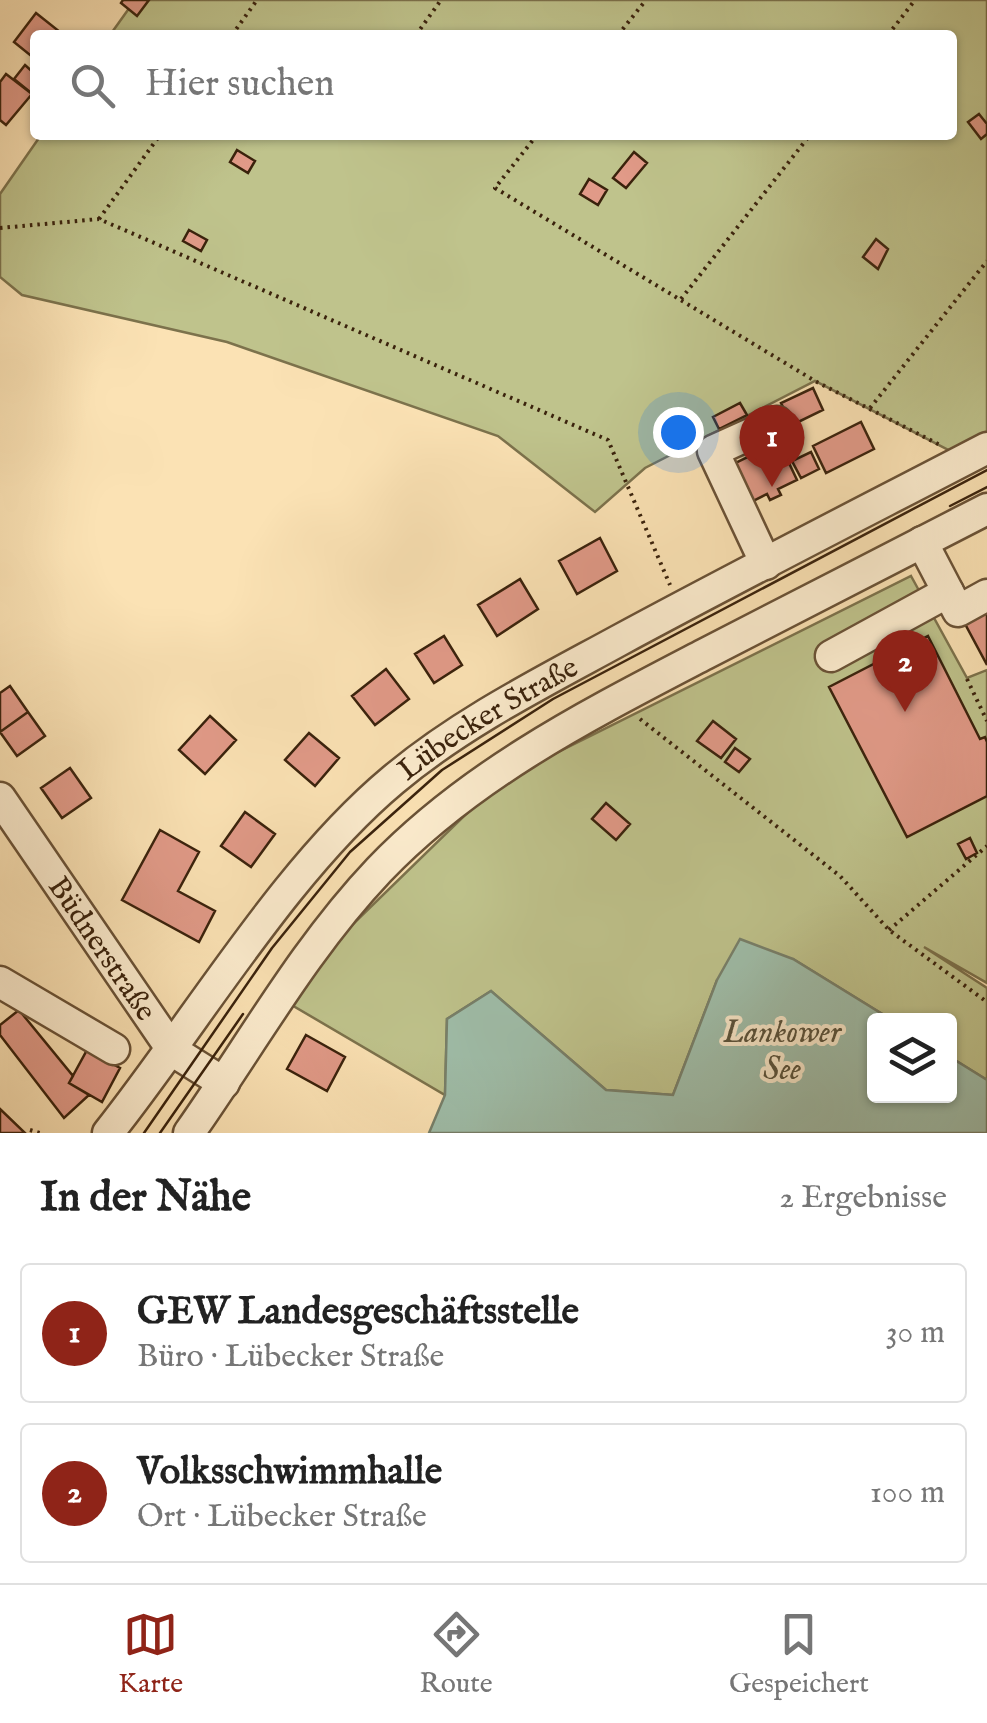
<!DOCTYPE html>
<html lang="de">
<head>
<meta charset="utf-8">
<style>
	body { margin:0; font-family:"IM FELL English",serif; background:#f2f2f2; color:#222 }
	.controls { position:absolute; right:30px; bottom:30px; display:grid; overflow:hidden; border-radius:10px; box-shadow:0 2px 8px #0004 }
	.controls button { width:90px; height:90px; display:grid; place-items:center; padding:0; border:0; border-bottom:2px solid #e0e0e0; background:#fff; color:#222; font:50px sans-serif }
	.you { position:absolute; left:678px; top:432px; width:35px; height:35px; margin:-25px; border:8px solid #fff; border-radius:50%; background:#1a73e8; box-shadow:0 0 0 15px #1a73e833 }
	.badge { display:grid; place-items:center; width:65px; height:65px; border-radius:50%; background:#8f2418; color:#fff; font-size:32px; font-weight:700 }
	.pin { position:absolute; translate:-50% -82px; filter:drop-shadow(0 2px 5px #0008) }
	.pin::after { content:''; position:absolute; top:52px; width:35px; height:30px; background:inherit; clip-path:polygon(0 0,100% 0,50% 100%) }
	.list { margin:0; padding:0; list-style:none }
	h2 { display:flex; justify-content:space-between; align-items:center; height:130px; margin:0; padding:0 40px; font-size:42px }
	h2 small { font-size:32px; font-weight:400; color:#767676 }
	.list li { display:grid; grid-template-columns:65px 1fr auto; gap:30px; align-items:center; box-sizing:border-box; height:140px; margin:0 20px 20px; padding:0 20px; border:2px solid #e0e0e0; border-radius:10px }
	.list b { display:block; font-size:38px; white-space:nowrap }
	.list p { margin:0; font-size:32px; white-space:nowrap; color:#767676 }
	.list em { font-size:32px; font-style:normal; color:#767676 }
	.icon { flex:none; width:55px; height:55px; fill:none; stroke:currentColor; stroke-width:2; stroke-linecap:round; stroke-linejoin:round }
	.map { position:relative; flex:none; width:987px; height:1133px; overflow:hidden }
	.search { position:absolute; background:#fff; box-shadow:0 2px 8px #0004; left:30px; right:30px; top:30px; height:110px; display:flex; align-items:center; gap:25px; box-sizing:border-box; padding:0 35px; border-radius:10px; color:#767676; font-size:38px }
	.sheet { height:450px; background:#fff }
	nav { display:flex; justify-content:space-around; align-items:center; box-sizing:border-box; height:140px; border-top:2px solid #e0e0e0; background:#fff; font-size:28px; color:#767676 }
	nav a { display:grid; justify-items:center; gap:5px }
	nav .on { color:#8f2418 }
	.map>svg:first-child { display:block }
</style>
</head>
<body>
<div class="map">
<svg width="987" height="1133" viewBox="0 0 987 1133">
	<rect width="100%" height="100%" fill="#fbe2b4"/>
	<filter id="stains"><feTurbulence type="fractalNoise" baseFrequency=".002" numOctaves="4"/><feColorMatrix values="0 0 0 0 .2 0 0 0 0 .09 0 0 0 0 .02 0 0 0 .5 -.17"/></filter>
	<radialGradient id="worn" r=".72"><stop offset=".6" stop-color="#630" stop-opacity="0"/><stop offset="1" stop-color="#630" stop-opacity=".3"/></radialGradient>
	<path fill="#bfc38c" stroke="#7c724c" stroke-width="2.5" d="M135 0H987V448L966 459 815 381 645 468 595 512 498 436 227 342 22 295 0 277V194L41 135H952V35H110Z
		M911 576 967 678 987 670V983L924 947 987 988V1080L950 1057V1021L892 1020 793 959 717 980 673 1095 606 1090 491 991 447 1019 445 1095 278 997 500 781Z"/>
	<path fill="#9fbeaa" stroke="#77806b" stroke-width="2.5" d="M740 939 793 959 892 1020 874 1021V1096H950V1057L987 1080V1133H429L445 1095 447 1019 491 991 606 1090 673 1095 717 980Z"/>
	<path fill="#e19a88" stroke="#3a220c" stroke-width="2.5" d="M123 0H149L137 16 121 3Z
		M36 13 60 32 35 35V59L14 42Z
		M25 65 35 74V96L14 79Z
		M6 74 32 94 6 125 0 120V82Z
		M979 114 987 124V134L981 139 968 122Z
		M237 150 255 161 248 173 230 162Z
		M634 152 647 163 626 188 613 178Z
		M589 179 607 190 598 205 580 194Z
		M189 230 207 240 201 251 183 241Z
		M876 239 888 249 878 269 863 257Z
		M813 388 823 410 792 425 781 403Z
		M740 403 747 415 719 429 713 417Z
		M861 422 874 449 826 473 813 446Z
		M779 442 797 480 778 489 781 495 770 500 767 494 747 504 729 466Z
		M811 452 819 469 801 478 792 461Z
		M600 538 617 571 577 594 559 561Z
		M520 579 538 609 497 636 478 605Z
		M987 610V665L964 622Z
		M444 636 462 665 434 683 415 654Z
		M928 636 980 739 985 737 987 742V796L907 837 829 687Z
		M386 669 409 699 375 725 352 696Z
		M10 686 28 712 0 732V693Z
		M28 712 45 736 17 756 0 732Z
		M210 716 236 740 205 774 179 750Z
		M713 721 736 739 721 758 697 741Z
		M309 733 339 758 315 786 285 760Z
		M735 748 750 759 739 772 725 762Z
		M70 768 91 798 62 818 41 788Z
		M606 803 630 824 616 840 592 819Z
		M245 812 275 834 251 867 221 846Z
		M160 830 199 852 178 891 215 911 199 942 122 900Z
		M970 838 977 853 966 859 958 844Z
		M19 1010 73 1076 69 1083 89 1095 64 1118 0 1035V1025Z
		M306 1035 345 1057 327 1091 287 1069Z
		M87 1050 120 1068 102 1102 69 1083Z
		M0 1109 25 1133H0Z"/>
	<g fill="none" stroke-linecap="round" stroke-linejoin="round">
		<g stroke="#6a5236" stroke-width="35">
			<g id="minor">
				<path d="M922 542 958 611 987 595"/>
				<path d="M766 564 713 451 777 422"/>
				<path d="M831 656 948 592"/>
				<path id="s1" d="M0 798 173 1051 224 1083"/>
				<path d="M0 982 114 1049"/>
				<path id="s2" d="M108 1133C197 1021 285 870 393 780 461 723 541 683 618 641 740 575 864 512 987 448"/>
				<path d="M189 1133C251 1045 304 949 379 870 471 774 588 715 705 654 799 606 893 557 987 509"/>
			</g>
		</g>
		<path stroke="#3a220c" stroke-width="4" stroke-dasharray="2.5 5" stroke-linecap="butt" d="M232 35 257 0
			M416 35 441 0
			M618 35 646 0
			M888 35 915 0
			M537 135 495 188 815 381 940 445
			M99 219 160 135
			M0 228 99 219 608 440 670 585
			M681 299 810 135
			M870 408 987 261
			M967 679 987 721
			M640 719 840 876 889 930 987 1002
			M889 930 987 846
			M30 1130 40 1133"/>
		<use href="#minor" stroke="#fcecce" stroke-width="30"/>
		<path stroke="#3a220c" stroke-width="2.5" d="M950 506 987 487
			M144 1133 272 948 350 852 442 770 553 699 987 470
			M160 1133 243 1014"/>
	</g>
	<g text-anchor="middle" stroke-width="8" stroke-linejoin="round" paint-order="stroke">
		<g font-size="30" fill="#3a220c" stroke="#fcecce">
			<text dy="10" stroke="none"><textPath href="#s2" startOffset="568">Lübecker Straße</textPath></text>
			<text dy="10" stroke="none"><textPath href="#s1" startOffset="182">Büdnerstraße</textPath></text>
		</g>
		<g font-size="32" font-style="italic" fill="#58513b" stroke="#fcecce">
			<text x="782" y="1042">Lankower<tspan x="782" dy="37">See</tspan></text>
		</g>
	</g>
	<rect width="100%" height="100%" filter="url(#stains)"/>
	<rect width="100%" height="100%" fill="url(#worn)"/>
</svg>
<div class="controls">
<button><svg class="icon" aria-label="layers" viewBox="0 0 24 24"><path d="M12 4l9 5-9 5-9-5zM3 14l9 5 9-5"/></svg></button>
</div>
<div class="you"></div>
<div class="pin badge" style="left:772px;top:487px">1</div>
<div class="pin badge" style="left:905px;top:712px">2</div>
<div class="search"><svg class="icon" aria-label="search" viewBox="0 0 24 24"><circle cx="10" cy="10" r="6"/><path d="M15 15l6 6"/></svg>Hier suchen</div>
</div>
<section class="sheet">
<h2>In der Nähe<small>2 Ergebnisse</small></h2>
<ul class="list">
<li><span class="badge">1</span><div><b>GEW Landesgeschäftsstelle</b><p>Büro · Lübecker Straße</p></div><em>30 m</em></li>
<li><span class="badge">2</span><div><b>Volksschwimmhalle</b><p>Ort · Lübecker Straße</p></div><em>100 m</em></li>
</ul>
</section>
<nav>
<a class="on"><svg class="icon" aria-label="map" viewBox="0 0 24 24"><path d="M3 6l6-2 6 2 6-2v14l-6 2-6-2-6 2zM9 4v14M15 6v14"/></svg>Karte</a>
<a><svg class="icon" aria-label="directions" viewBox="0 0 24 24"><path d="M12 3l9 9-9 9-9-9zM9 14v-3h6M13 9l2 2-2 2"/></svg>Route</a>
<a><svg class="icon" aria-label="saved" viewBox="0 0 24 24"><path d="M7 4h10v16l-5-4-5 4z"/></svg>Gespeichert</a>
</nav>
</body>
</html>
